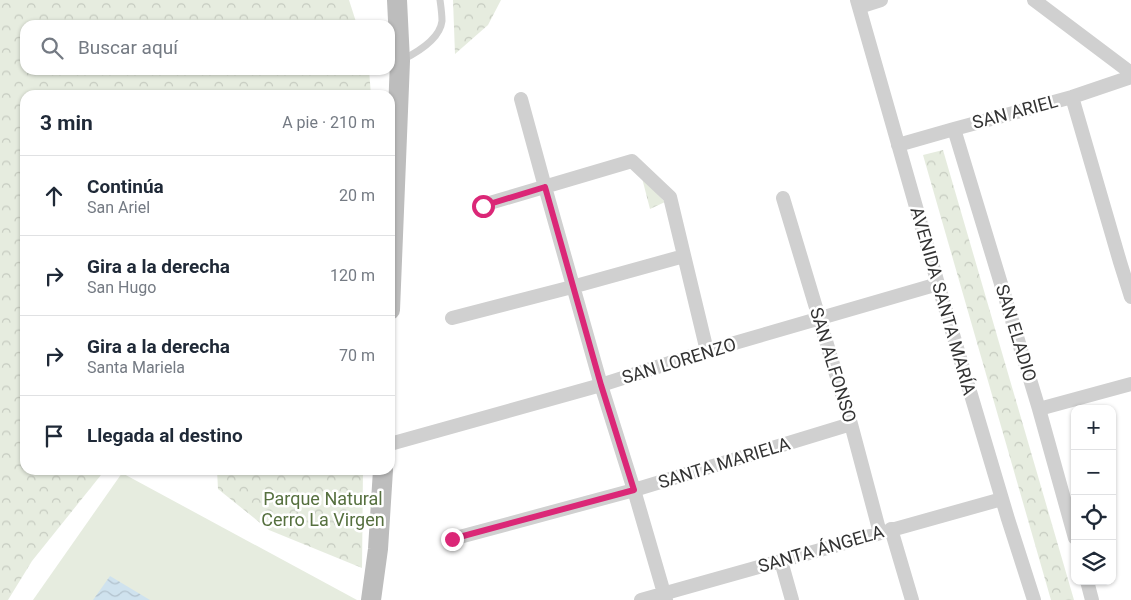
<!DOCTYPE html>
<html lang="es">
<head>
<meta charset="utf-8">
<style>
	body { margin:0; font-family:Roboto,sans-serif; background:#f6f6f7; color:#1f2937 }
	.controls { position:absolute; right:15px; bottom:15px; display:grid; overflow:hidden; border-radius:10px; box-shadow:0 1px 4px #0004 }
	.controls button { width:45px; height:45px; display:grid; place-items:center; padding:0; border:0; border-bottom:1px solid #e0e1e3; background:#fff; color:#1f2937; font:25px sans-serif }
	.stop { position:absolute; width:15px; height:15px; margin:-11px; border:4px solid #db2777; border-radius:50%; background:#fff }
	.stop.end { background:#db2777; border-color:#fff; box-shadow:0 1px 5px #0008 }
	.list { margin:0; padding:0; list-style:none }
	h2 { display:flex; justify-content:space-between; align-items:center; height:65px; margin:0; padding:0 20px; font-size:21px }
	h2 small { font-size:16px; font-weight:400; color:#747a83 }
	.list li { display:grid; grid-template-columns:32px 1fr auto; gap:15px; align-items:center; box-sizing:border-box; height:80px; padding:0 20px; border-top:1px solid #e0e1e3 }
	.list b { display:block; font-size:19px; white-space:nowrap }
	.list p { margin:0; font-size:16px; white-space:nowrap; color:#747a83 }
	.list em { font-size:16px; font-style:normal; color:#747a83 }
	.icon { flex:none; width:28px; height:28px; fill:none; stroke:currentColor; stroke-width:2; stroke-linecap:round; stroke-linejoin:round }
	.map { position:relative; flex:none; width:1131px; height:600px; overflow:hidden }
	.search { position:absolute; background:#fff; box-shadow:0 1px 4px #0004; left:20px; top:20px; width:375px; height:55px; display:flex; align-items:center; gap:12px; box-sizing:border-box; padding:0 18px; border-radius:15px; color:#747a83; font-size:19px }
	.panel { position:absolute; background:#fff; box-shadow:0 1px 4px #0004; left:20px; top:90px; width:375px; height:385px; border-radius:15px }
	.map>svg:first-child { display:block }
</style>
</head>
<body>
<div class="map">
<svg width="1131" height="600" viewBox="0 0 1131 600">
	<defs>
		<pattern id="park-crowns" width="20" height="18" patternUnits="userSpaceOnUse" patternTransform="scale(1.25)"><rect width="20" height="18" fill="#e6ecdf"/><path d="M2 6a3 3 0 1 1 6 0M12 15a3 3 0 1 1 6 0" fill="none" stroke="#c6cbc0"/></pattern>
		<pattern id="water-waves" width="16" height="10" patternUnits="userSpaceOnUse" patternTransform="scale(1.25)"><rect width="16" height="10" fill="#cfe2ee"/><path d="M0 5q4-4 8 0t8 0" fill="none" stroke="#b2c2cd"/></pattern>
	</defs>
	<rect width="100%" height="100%" fill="#fff"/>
	<path fill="url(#park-crowns)" d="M0 0H349L357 25H25V70H369L371 95H25V470H105L32 561 8 600H0Z
		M453 0H501L488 25 455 54Z
		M943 150 1074 600H1051L923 155Z
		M642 178 665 202 650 209Z
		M217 470H363L362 568 269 530 218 489Z"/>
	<path fill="#e6ecdf" d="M122 473 357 600H33Z"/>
	<path fill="url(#water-waves)" d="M110 576 150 600H93Z"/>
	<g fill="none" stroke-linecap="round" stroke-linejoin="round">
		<path stroke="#d0d0d0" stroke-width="7" d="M402 60C418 52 440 39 442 21 442 14 441 7 440 0"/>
		<path stroke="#d0d0d0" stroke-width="14" d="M857 0 938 284 1008 519 1034 600
			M1034 0 1131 73
			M859 7 881 0
			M1072 97 1120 262 1131 297
			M521 99 545 187 601 385 634 490 666 600
			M954 129 1039 409 1075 538
			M898 145 954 129 1072 97 1131 77
			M783 198 851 424 880 533
			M483 205 632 161 670 197 707 351
			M452 318 572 287 684 256
			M1039 409 1131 384
			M390 444 601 385 707 351 938 284
			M891 529 912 600
			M452 539 634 490 851 424
			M781 561 792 600
			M1087 581 1092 600
			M641 600 1002 499"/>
		<path stroke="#bdbdbd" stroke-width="20" d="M390 310 400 61 397 0
			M371 600 378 549 383 470"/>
	</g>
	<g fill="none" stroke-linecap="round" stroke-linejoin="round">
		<path stroke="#db2777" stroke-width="6" d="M452 539 634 490 601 385 545 187 483 206"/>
	</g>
	<g text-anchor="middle" stroke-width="5" stroke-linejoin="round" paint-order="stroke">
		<g font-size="18" fill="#333" stroke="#fff">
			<text transform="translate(1015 112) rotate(-15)" y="6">SAN ARIEL</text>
			<text transform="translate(943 301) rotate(74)" y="6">AVENIDA SANTA MARÍA</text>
			<text transform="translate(1016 333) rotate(73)" y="6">SAN ELADIO</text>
			<text transform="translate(679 361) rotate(-17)" y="6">SAN LORENZO</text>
			<text transform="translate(833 365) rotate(73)" y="6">SAN ALFONSO</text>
			<text transform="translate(724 463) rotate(-17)" y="6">SANTA MARIELA</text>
			<text transform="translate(821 549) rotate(-16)" y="6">SANTA ÁNGELA</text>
		</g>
		<g font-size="18" fill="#56703f" stroke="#fff">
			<text x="323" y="505">Parque Natural<tspan x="323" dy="21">Cerro La Virgen</tspan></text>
		</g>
	</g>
</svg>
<div class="controls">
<button>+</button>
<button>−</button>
<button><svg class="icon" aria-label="locate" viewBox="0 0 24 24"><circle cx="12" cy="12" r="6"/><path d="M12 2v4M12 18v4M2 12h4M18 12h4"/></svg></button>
<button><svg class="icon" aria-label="layers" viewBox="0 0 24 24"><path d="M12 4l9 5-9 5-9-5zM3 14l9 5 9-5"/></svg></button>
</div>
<div class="stop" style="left:483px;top:206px"></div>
<div class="stop end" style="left:452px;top:539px"></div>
<div class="search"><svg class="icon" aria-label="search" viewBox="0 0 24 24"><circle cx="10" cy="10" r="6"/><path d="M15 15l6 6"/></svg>Buscar aquí</div>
<section class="panel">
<h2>3 min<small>A pie · 210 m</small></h2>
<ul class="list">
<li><svg class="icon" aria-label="ahead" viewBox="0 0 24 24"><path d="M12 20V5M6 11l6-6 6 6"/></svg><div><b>Continúa</b><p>San Ariel</p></div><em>20 m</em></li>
<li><svg class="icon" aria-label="right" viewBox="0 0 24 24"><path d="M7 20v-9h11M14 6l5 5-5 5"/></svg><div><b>Gira a la derecha</b><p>San Hugo</p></div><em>120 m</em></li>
<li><svg class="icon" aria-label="right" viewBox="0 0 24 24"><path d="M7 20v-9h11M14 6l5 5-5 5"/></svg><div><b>Gira a la derecha</b><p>Santa Mariela</p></div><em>70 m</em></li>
<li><svg class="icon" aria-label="arrive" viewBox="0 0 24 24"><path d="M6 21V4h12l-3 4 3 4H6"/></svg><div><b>Llegada al destino</b></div></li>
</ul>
</section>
</div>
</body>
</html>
